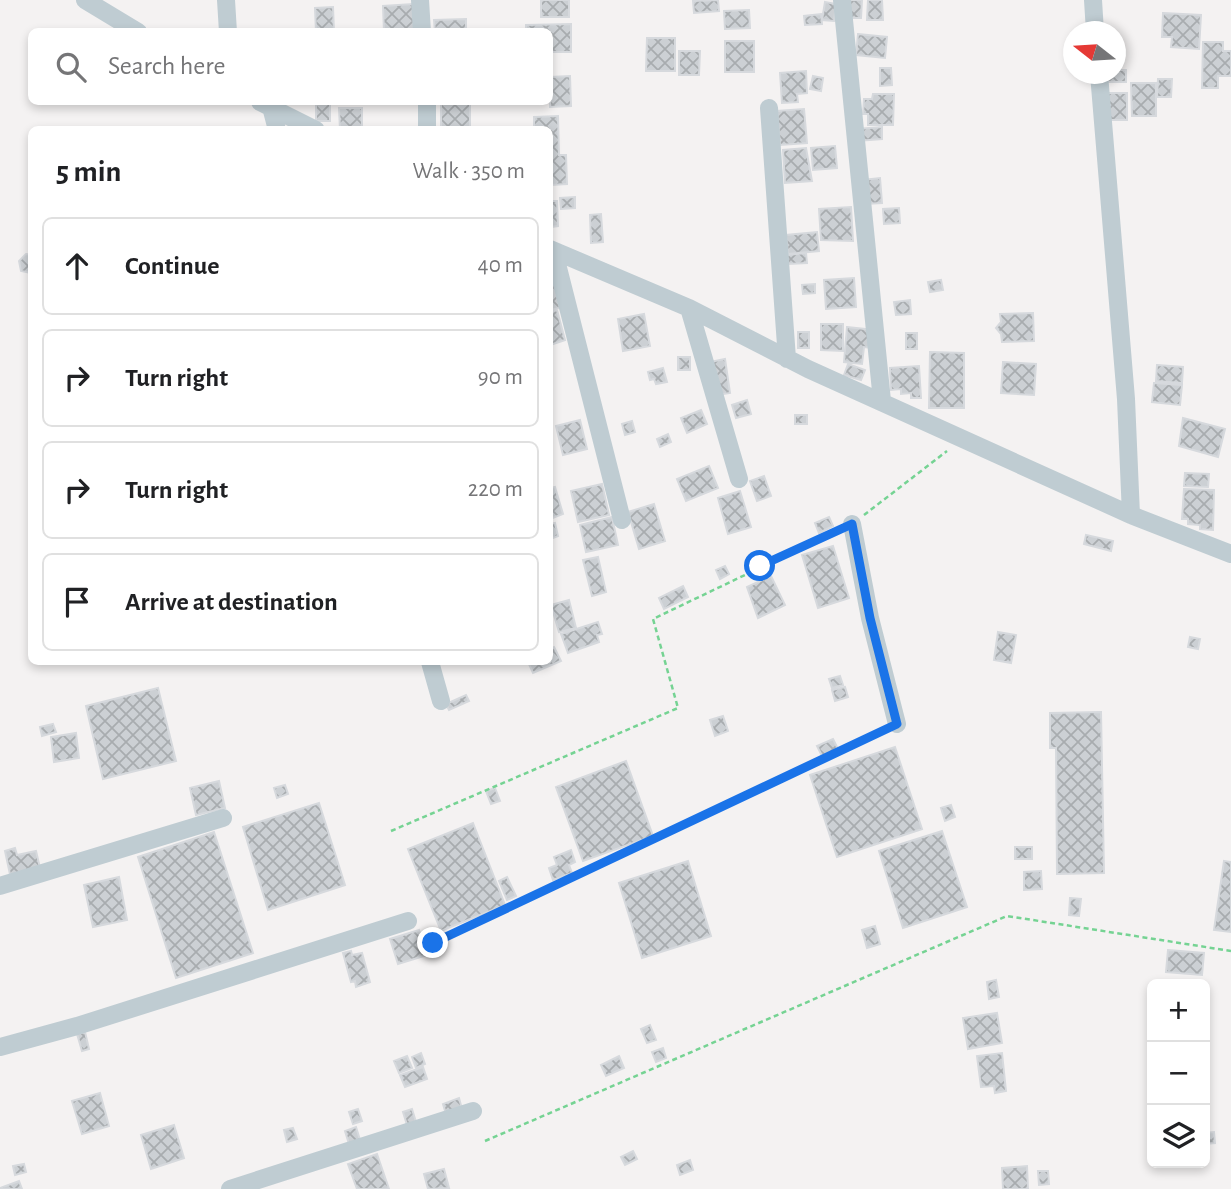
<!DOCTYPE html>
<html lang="en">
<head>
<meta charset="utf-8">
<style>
	body { margin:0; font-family:"Alegreya Sans",sans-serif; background:#f2f2f2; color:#202124 }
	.controls { position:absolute; right:21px; bottom:21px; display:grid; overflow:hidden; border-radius:10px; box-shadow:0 4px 10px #0003 }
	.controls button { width:63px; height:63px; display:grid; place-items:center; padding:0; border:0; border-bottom:2px solid #e0e0e0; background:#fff; color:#202124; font:35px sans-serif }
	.compass { position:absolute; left:1063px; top:21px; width:63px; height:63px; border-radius:50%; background:#fff; box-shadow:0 4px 10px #0003; rotate:287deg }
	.stop { position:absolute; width:21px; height:21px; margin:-16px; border:5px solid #1a73e8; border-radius:50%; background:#fff }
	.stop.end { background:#1a73e8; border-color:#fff; box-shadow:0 2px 7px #0008 }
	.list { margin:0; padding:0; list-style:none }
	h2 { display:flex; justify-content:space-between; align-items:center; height:91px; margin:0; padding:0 28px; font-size:30px }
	h2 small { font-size:23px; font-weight:400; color:#757577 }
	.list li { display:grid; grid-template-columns:46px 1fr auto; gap:21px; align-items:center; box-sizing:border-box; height:98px; margin:0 14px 14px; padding:0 14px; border:2px solid #e0e0e0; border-radius:10px }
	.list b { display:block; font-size:26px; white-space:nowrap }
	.list em { font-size:23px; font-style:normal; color:#757577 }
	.icon { flex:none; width:38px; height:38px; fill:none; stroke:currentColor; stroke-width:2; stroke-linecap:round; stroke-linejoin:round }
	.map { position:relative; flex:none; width:1231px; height:1189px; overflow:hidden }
	.search { position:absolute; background:#fff; box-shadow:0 4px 10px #0003; left:28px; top:28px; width:525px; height:77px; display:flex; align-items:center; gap:18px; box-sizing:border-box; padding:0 24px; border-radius:10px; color:#757577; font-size:26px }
	.panel { position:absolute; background:#fff; box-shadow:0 4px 10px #0003; left:28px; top:126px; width:525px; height:539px; border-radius:10px }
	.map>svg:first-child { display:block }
</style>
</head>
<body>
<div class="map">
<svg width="1231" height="1189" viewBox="0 0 1231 1189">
	<defs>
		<pattern id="building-cross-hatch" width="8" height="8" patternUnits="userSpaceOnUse" patternTransform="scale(1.75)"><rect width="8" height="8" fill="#ccd0d4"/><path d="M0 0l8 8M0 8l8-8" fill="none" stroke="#a8acaf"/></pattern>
	</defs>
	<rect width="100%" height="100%" fill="#f4f2f2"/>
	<path fill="url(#building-cross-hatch)" stroke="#d6d9dd" stroke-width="2" d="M541 0H569V17H541Z
		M718 0 719 11 694 13 693 1Z
		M849 0H862L861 18H848Z
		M868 0H882L883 20H867Z
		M825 2 836 4 834 21 822 20Z
		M413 4 415 32H384L383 6Z
		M333 7 334 32H316L315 8Z
		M749 10 750 28 725 29 724 11Z
		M1163 13 1201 15 1199 49 1171 47 1172 37H1162Z
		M821 14 822 24 805 25 804 16Z
		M466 19V32H435L434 20Z
		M571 24V52H550V32H526V25Z
		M858 34 887 37 885 58 856 55Z
		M647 38H675V71H646Z
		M725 41H754V72H725Z
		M1203 42H1223V51H1231V76H1218V88H1202Z
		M679 51H700L699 75H679Z
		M880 68H891L892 85 880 86Z
		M1116 70H1126V82H1105L1104 74H1116Z
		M806 71 807 93 797 94 798 102 782 103 780 73Z
		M570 76 571 106 550 107V77Z
		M813 76 823 78 821 91 810 89Z
		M1158 79H1172L1171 97H1157Z
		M1131 83H1156V116H1132Z
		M1107 93H1127V120H1107Z
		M873 94H894L893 125H868V114H863L864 99H872Z
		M316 102H344V103H330V121H316Z
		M441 102H470V127H441Z
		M339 108H362V130H340Z
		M804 109 807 143 780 145 777 111Z
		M558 116 559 155H566L567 184 551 185 550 130H534V117Z
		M882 127V139L857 141V129Z
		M835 146 837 168 813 170 811 148Z
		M806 148 812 181 785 183 783 150Z
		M880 178 882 203 865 204 863 180Z
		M575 197V208L561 209 560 198Z
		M550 201H557L558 226 550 227Z
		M851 207 853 241 821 240 819 209Z
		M899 208 900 223 884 224 883 209Z
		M601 214 603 242 591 243 590 215Z
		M817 232 819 251 788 254 786 235Z
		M806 253 807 263 788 264 787 255Z
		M26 254 32 255 31 273 21 271 19 261Z
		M550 275H552L560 308 550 310Z
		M854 278 856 307 826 309 824 280Z
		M941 280 943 290 930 292 928 282Z
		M815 284V293L803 294 802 285Z
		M910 300 911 314 896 315 894 302Z
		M557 310 565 340 550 345V312Z
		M1033 313 1034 341 1002 342 1001 334 996 328 1001 322 1000 314Z
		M644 314 650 346 623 351 618 319Z
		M821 324H843V351L821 350Z
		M847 327 874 330 872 348 864 347 862 364 844 362Z
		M798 332H809V348H798Z
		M906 333H917V349H906Z
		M930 352 964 353V408H929Z
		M678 357H690V370H678Z
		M725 359 730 393 716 395 710 362Z
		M1003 362 1036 364 1034 395 1001 393Z
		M848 364 865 370 861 380 844 375Z
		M1157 365 1183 367 1182 383 1156 381Z
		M919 366 921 398H911V393L901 394V389L891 390 890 368Z
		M663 368 667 382 656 384 654 379 650 380 648 372Z
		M1154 383 1182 385 1180 405 1152 402Z
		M747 400 751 414 736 418 732 405Z
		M701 410 707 424 687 433 681 418Z
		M795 415H807V424H795Z
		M1183 418 1225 429 1218 457 1179 446Z
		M580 420 587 449 563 455 556 426Z
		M632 421 635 432 625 435 622 424Z
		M668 434 671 442 660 447 657 439Z
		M709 466 718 488 686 501 677 479Z
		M1185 473 1209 474 1208 487 1184 486Z
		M764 476 771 496 757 501 750 481Z
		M602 484 609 515 578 522 571 491Z
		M555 487 563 514 550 519V488Z
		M1184 489 1214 490 1213 530 1200 529V525L1188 524V519H1182Z
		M740 491 751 527 728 534 718 498Z
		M654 504 665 541 639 549 628 512Z
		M612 517 618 545 586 552 580 525Z
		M829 517 833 526 819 533 815 523Z
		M555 523 558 536 550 539V524Z
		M1086 535 1113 541 1111 551 1084 544Z
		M833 546 849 598 818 608 802 555Z
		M598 557 606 592 592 596 583 560Z
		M725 566 729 574 720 579 716 570Z
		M771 576 785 605 758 618 747 587Z
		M683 586 688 597 664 609 659 598Z
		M569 600 576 628 559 632 551 605Z
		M598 622 602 634 597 635 599 642 568 653 561 634Z
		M998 632 1016 635 1011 663 994 660Z
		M1190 637 1200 639 1198 649 1188 647Z
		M554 647 561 661 533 673 528 662H550V649Z
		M840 676 843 685 832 688 829 679Z
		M845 687 848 697 835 701 832 690Z
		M158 688 176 761 103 779 86 706Z
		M466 695 469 701 449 710 446 704Z
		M1101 712 1104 873 1057 874 1056 748H1050V713Z
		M723 716 728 731 715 736 710 720Z
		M53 724 56 732 42 736 40 727Z
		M76 733 79 758 54 762 51 737Z
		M833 739 838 749 822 756 817 746Z
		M895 747 922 829 837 857 810 775Z
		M626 761 653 836 583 861 556 787Z
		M219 781 225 808 196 815 190 788Z
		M285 785 288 794 277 798 274 788Z
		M495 788 500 801 491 804 486 791Z
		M319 803 345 885 268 910 243 827Z
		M951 805 955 817 945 821 941 808Z
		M473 823 505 905 441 931 408 849Z
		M942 831 967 907 903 928 879 851Z
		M214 832 253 953 176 978 138 857Z
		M1015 847H1032V859H1015Z
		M15 848 17 855 36 851 41 872 11 879 5 851Z
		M571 850 575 862 569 865 572 873 553 880 549 868 557 865 554 857Z
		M688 861 711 936 642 958 619 883Z
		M1224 861 1231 862V932L1214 930Z
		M1041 871 1042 889 1024 890V872Z
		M119 877 127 920 93 927 84 885Z
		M507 877 516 896 507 900 499 881Z
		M1070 898 1081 899 1079 916 1069 915Z
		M875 926 880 944 867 948 862 930Z
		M419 930 427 955 398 964 390 939Z
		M1168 950 1204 953 1202 975 1166 972Z
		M351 951 352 955 362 953 370 982 356 987 355 981 351 982 343 953Z
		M996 980 999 997 989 999 987 982Z
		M1205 1010 1209 1057 1205 1058Z
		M997 1013 1002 1043 968 1049 963 1018Z
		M650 1025 656 1040 647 1043 641 1029Z
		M85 1032 89 1049 82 1051 77 1034Z
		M663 1048 666 1058 656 1062 652 1052Z
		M421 1053 425 1064 416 1068 412 1057Z
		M1002 1053 1006 1091 995 1093 994 1086 981 1087 977 1056Z
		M407 1056 412 1068 399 1073 394 1061Z
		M619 1056 624 1068 606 1076 601 1065Z
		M423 1067 427 1079 405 1087 400 1075Z
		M100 1093 109 1126 82 1134 72 1101Z
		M459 1098 462 1109 446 1114 443 1104Z
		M358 1109 362 1121 353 1124 349 1112Z
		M412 1109 416 1122 407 1125 403 1112Z
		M174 1125 184 1158 151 1169 141 1135Z
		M356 1127 360 1140 349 1144 345 1131Z
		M293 1128 297 1139 287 1142 284 1130Z
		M1214 1132 1215 1143 1205 1144V1133Z
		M633 1151 637 1159 625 1165 621 1157Z
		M377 1154 389 1189H357L348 1164Z
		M690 1160 693 1170 680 1175 677 1165Z
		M24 1164 26 1172 15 1175 13 1166Z
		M1027 1166 1028 1189H1003L1002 1168Z
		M444 1169 449 1188 428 1189 424 1174Z
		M1038 1171H1048L1049 1184 1039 1185Z
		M19 1181 22 1189H0V1188Z"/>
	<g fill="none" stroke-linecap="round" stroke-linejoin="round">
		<path stroke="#75d393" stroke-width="2.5" stroke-dasharray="5 3.5" stroke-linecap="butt" d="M864 515 947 451
			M391 831 678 708 653 619 837 531
			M433 943 883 731
			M485 1141 1007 916 1231 951"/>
		<path stroke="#bfccd2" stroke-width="18" d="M85 0 138 32
			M226 0 228 32
			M420 0 422 32
			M842 0 882 401
			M1093 0 1095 32
			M1099 74 1126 399 1131 515
			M260 102 316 130
			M427 102V130
			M271 107 277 130
			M769 108 787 359
			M550 249 689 308 808 369 1131 515 1231 554
			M554 252 622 520
			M689 308 739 479
			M852 524 870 618 897 724
			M430 662 441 701
			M0 886 223 818
			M0 1047 77 1026 408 921
			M230 1189 473 1111"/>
	</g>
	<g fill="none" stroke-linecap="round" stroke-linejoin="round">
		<path stroke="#1a73e8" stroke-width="9" d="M433 943 897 724 870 618 852 524 760 566"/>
	</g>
</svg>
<div class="controls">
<button>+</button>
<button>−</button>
<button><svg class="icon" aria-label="layers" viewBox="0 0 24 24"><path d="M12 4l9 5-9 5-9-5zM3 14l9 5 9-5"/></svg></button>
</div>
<svg class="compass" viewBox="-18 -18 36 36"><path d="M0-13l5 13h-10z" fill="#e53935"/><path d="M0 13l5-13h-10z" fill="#757577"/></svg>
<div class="stop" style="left:760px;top:566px"></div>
<div class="stop end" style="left:433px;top:943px"></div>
<div class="search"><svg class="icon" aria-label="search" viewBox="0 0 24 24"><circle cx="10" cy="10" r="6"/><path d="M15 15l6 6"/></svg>Search here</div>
<section class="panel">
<h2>5 min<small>Walk · 350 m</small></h2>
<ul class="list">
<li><svg class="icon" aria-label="ahead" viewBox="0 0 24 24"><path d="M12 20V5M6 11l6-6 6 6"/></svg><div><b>Continue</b></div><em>40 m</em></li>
<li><svg class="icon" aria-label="right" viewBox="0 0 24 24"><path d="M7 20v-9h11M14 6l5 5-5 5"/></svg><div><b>Turn right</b></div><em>90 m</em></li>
<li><svg class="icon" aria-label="right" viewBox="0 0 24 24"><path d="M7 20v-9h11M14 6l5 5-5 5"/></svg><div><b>Turn right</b></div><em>220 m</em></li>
<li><svg class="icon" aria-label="arrive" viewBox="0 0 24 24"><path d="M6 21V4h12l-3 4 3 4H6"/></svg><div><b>Arrive at destination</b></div></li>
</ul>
</section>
</div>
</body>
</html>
